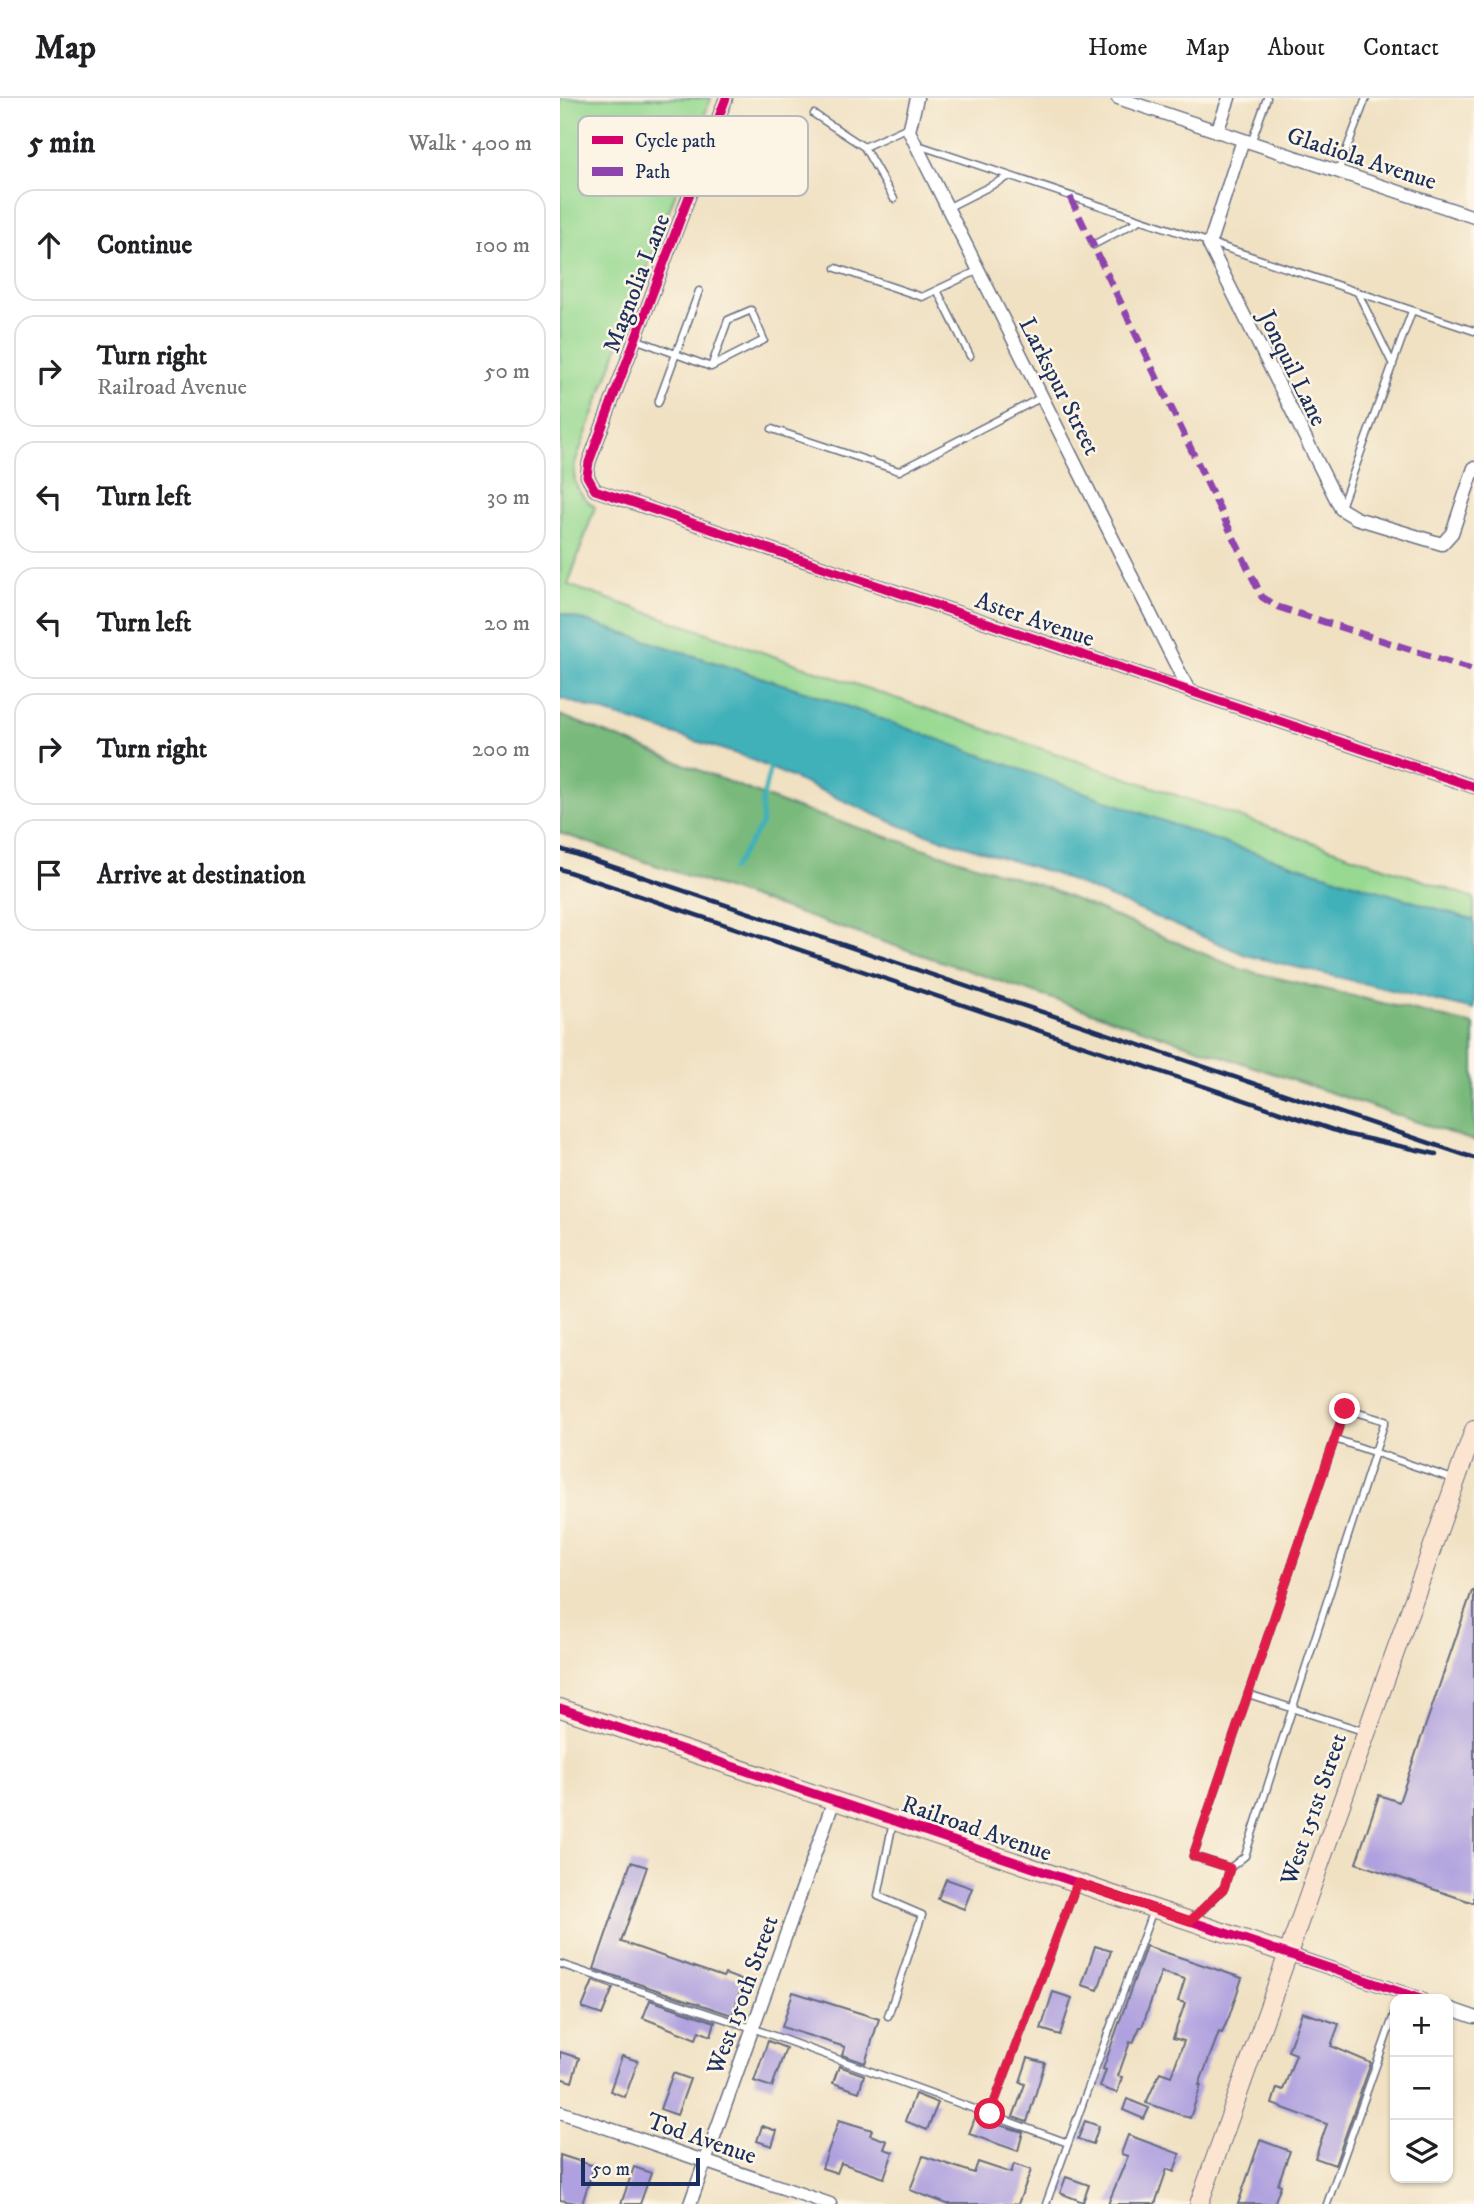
<!DOCTYPE html>
<html lang="en">
<head>
<meta charset="utf-8">
<style>
	body { margin:0; font-family:"IM FELL DW Pica",serif; background:#f6f6f6; color:#202124 }
	.controls { position:absolute; right:21px; bottom:21px; display:grid; overflow:hidden; border-radius:14px; box-shadow:0 2px 5px #0004 }
	.controls button { width:63px; height:63px; display:grid; place-items:center; padding:0; border:0; border-bottom:2px solid #e0e0e0; background:#fff; color:#202124; font:35px sans-serif }
	.scale { position:absolute; left:21px; bottom:18px; width:119px; box-sizing:border-box; padding-left:7px; border:4px solid #1b2f5e; border-top:0; font-size:19px; line-height:24px; white-space:nowrap; color:#1b2f5e; -webkit-text-stroke:5px #fcf5e5; paint-order:stroke }
	.stop { position:absolute; width:21px; height:21px; margin:-16px; border:5px solid #e11d48; border-radius:50%; background:#fff }
	.stop.end { background:#e11d48; border-color:#fff; box-shadow:0 2px 7px #0008 }
	.list { margin:0; padding:0; list-style:none }
	h2 { display:flex; justify-content:space-between; align-items:center; height:91px; margin:0; padding:0 28px; font-size:30px }
	h2 small { font-size:23px; font-weight:400; color:#757577 }
	.list li { display:grid; grid-template-columns:46px 1fr auto; gap:21px; align-items:center; box-sizing:border-box; height:112px; margin:0 14px 14px; padding:0 14px; border:2px solid #e0e0e0; border-radius:21px }
	.list b { display:block; font-size:26px; white-space:nowrap }
	.list p { margin:0; font-size:23px; white-space:nowrap; color:#757577 }
	.list em { font-size:23px; font-style:normal; color:#757577 }
	.icon { flex:none; width:38px; height:38px; fill:none; stroke:currentColor; stroke-width:2; stroke-linecap:round; stroke-linejoin:round }
	.map { position:relative; flex:none; width:914px; height:2106px; overflow:hidden }
	header { display:flex; align-items:center; gap:42px; box-sizing:border-box; height:98px; padding:0 35px; background:#fff; border-bottom:2px solid #e0e0e0 }
	header strong { font-size:33px }
	nav { display:flex; gap:38px; margin-inline-start:auto; font-size:24px }
	main { display:flex }
	aside { flex:1; background:#fff }
	.map>svg:first-child { display:block }
</style>
</head>
<body>
<header>
<strong>Map</strong>
<nav><a>Home</a><a>Map</a><a>About</a><a>Contact</a></nav>
</header>
<main>
<aside>
<h2>5 min<small>Walk · 400 m</small></h2>
<ul class="list">
<li><svg class="icon" aria-label="ahead" viewBox="0 0 24 24"><path d="M12 20V5M6 11l6-6 6 6"/></svg><div><b>Continue</b></div><em>100 m</em></li>
<li><svg class="icon" aria-label="right" viewBox="0 0 24 24"><path d="M7 20v-9h11M14 6l5 5-5 5"/></svg><div><b>Turn right</b><p>Railroad Avenue</p></div><em>50 m</em></li>
<li><svg class="icon" aria-label="left" viewBox="0 0 24 24"><path d="M17 20v-9H6M10 6l-5 5 5 5"/></svg><div><b>Turn left</b></div><em>30 m</em></li>
<li><svg class="icon" aria-label="left" viewBox="0 0 24 24"><path d="M17 20v-9H6M10 6l-5 5 5 5"/></svg><div><b>Turn left</b></div><em>20 m</em></li>
<li><svg class="icon" aria-label="right" viewBox="0 0 24 24"><path d="M7 20v-9h11M14 6l5 5-5 5"/></svg><div><b>Turn right</b></div><em>200 m</em></li>
<li><svg class="icon" aria-label="arrive" viewBox="0 0 24 24"><path d="M6 21V4h12l-3 4 3 4H6"/></svg><div><b>Arrive at destination</b></div></li>
</ul>
</aside>
<div class="map">
<svg width="914" height="2106" viewBox="0 0 914 2106">
	<rect width="100%" height="100%" fill="#fcf5e5"/>
	<filter id="ink" filterUnits="userSpaceOnUse"><feTurbulence type="fractalNoise" baseFrequency=".0143" numOctaves="2"/><feDisplacementMap in="SourceGraphic" scale="14" xChannelSelector="R" yChannelSelector="G"/><feConvolveMatrix kernelMatrix="1 2 1 2 8 2 1 2 1" color-interpolation-filters="sRGB"/></filter>
	<filter id="wash" filterUnits="userSpaceOnUse"><feTurbulence type="fractalNoise" baseFrequency=".00686" numOctaves="4" result="noise"/><feDisplacementMap in="SourceGraphic" scale="28" xChannelSelector="R" yChannelSelector="G"/><feGaussianBlur stdDeviation="1.57" result="paint"/><feColorMatrix in="noise" values="0 0 0 0 0 0 0 0 0 0 0 0 0 0 0 0 0 1.4 0 .05"/><feComposite in="paint" operator="in"/></filter>
	<g filter="url(#wash)">
		<rect width="100%" height="100%" fill="#f0e1c3"/>
		<path fill="#97d991" stroke="#598478" stroke-width="2" d="M0 0H151L15 365C12 385 18 397 35 409L8 487 914 800V823L662 748 250 595 0 515Z"/>
		<path fill="#79b97b" stroke="#4a746c" stroke-width="2" d="M0 617 227 707 485 789 680 871 914 927V1043L0 735Z"/>
		<path fill="#41b1b9" stroke="#2e708c" stroke-width="2" d="M0 515 250 595 667 746 914 822V912L686 857 492 775 341 728 183 658 0 600Z"/>
		<g fill="none" stroke-linecap="round" stroke-linejoin="round">
			<path stroke="#41b1b9" stroke-width="4.5" d="M172 772 202 726V703L210 670"/>
		</g>
		<g id="blocks">
			<path fill="#afa0df" d="M912 1493H914V1805L796 1765 819 1697 839 1704Z
				M71 1764 87 1769 61 1844 163 1879 165 1876 184 1883 172 1917 34 1871Z
				M386 1781 412 1790 404 1811 378 1801Z
				M535 1848 551 1853 538 1892 522 1887Z
				M586 1848 682 1880 669 1919 662 1935 659 1934 639 1987H641L630 2020 586 2005 600 1974 611 1978 624 1943 613 1940 625 1905 618 1903 625 1881 601 1874 582 1929H580L573 1945 570 1944 558 1978 562 1979 557 1995 540 1989 546 1972 543 1971Z
				M33 1883 53 1890 42 1917 22 1910Z
				M233 1894 319 1921 305 1965 282 1957 285 1949 222 1929Z
				M493 1894 512 1900 500 1937 481 1931Z
				M90 1902 155 1924 151 1938 139 1933 136 1941 83 1920Z
				M742 1914 779 1926 771 1948 811 1965 775 2067 755 2060 767 2026 712 2006 717 1990 723 1992 736 1956 728 1953Z
				M208 1943 226 1950 212 1989 194 1983Z
				M0 1954 19 1960 12 1984 0 1980Z
				M62 1958 78 1963 65 1999 50 1993Z
				M468 1960 485 1965 467 2024 453 2019 465 1986 460 1984Z
				M279 1968 304 1977 299 1994 273 1985Z
				M113 1975 130 1981 117 2017 100 2011Z
				M355 1996 378 2005 367 2032 345 2023Z
				M567 2001 589 2010 584 2021 563 2012Z
				M415 2020 463 2034 458 2053 409 2036Z
				M279 2022 312 2032 310 2037 327 2043 324 2051 333 2054 324 2080 281 2065 277 2075 262 2070Z
				M525 2023 539 2028 533 2046 518 2041Z
				M202 2028 217 2033 212 2048 197 2043Z
				M568 2037 620 2056 614 2074 607 2071 595 2106H548L568 2058 561 2056Z
				M700 2042 730 2053 718 2086 721 2087 714 2106H678Z
				M0 2057 34 2068 22 2106 0 2102Z
				M363 2058 414 2075 418 2064 451 2075 454 2066 471 2072 458 2106H387L350 2092Z
				M74 2069 91 2075 80 2106H61Z
				M506 2079 529 2087 523 2104 500 2095Z"/>
		</g>
	</g>
	<g filter="url(#ink)">
		<use href="#blocks" fill-opacity="0" stroke="#666d81" stroke-width="2"/>
		<g fill="none" stroke-linecap="round" stroke-linejoin="round">
			<g stroke="#666d81" stroke-width="9">
				<path id="lane" d="M254 16 304 49 334 101
					M691 45 707 0
					M358 47 914 233
					M304 49 348 29
					M778 74 806 0
					M387 110 450 78
					M533 147 580 122
					M276 170 362 199 419 172
					M377 192 410 258
					M798 195 833 267
					M75 241 151 269 204 242 191 212 168 222 151 269
					M98 305 139 193
					M212 331 339 373 482 299
					M781 409 852 213
					M775 1341 896 1382
					M688 1596 806 1634
					M633 1821 664 1790 670 1770 685 1758 825 1323 785 1311 633 1758 670 1770
					M0 1866 192 1930 508 2045
					M328 1918 362 1817 318 1798 333 1724
					M430 2016 517 1785
					M486 2106 593 1812
					M767 2106 835 1914"/>
			</g>
			<g stroke="#666d81" stroke-width="15">
				<path id="street" d="M166 0 29 364 27 378 35 392 914 689
					M357 0 349 33 629 593
					M558 0 914 119
					M657 34 669 0
					M683 42 649 147 781 411 796 420 882 446 892 435 914 370
					M728 1856 861 1901
					M888 1910 914 1919
					M0 2014 270 2106
					M130 2106 274 1702"/>
			</g>
			<g stroke="#666d81" stroke-width="20">
				<path id="secondary" d="M0 1610 728 1856
					M639 2106 914 1332"/>
			</g>
			<use href="#lane" stroke="#fff" stroke-width="6"/>
			<use href="#street" stroke="#fff" stroke-width="12"/>
			<use href="#secondary" stroke="#fce5d0" stroke-width="18"/>
			<path stroke="#1b2f5e" stroke-width="4.5" d="M0 751 914 1060
				M0 771 785 1036 876 1056"/>
			<path stroke="#8e44ad" stroke-width="7" stroke-dasharray="14 7" stroke-linecap="butt" d="M510 99 702 499 718 509 914 572"/>
			<g stroke="#fcf5e5" stroke-width="13">
				<path id="cycleway" d="M166 0 29 364 27 378 35 392 914 689
					M0 1610 861 1901"/>
			</g>
			<use href="#cycleway" stroke="#d6006c" stroke-width="9"/>
		</g>
	</g>
	<g fill="none" stroke-linecap="round" stroke-linejoin="round" filter="url(#ink)">
		<path stroke="#e11d48" stroke-width="9" d="M430 2016 517 1785 630 1823 664 1790 670 1770 633 1758 785 1311"/>
	</g>
	<g text-anchor="middle" stroke-width="5" stroke-linejoin="round" paint-order="stroke">
		<g font-size="24" fill="#1b2f5e" stroke="#fcf5e5">
			<text transform="translate(802 60) rotate(18)" y="8">Gladiola Avenue</text>
			<text transform="translate(76 185) rotate(-69)" y="8">Magnolia Lane</text>
			<text transform="translate(733 270) rotate(64)" y="8">Jonquil Lane</text>
			<text transform="translate(500 288) rotate(63)" y="8">Larkspur Street</text>
			<text transform="translate(475 521) rotate(19)" y="8">Aster Avenue</text>
			<text transform="translate(753 1711) rotate(-71)" y="8">West 151st Street</text>
			<text transform="translate(417 1730) rotate(19)" y="8">Railroad Avenue</text>
			<text transform="translate(182 1897) rotate(-70)" y="8">West 150th Street</text>
			<text transform="translate(142 2040) rotate(19)" y="8">Tod Avenue</text>
		</g>
	</g>
	<rect x="18" y="18" width="230" height="80" rx="10" fill="#fcf5e5" stroke="#b8babc" stroke-width="2"/>
	<rect x="32" y="38" width="31" height="8" fill="#d6006c"/>
	<rect x="32" y="69" width="31" height="9" fill="#8e44ad"/>
	<g font-size="19" fill="#1b2f5e">
		<text x="75" y="49">Cycle path</text>
		<text x="75" y="80">Path</text>
	</g>
</svg>
<div class="controls">
<button>+</button>
<button>−</button>
<button><svg class="icon" aria-label="layers" viewBox="0 0 24 24"><path d="M12 4l9 5-9 5-9-5zM3 14l9 5 9-5"/></svg></button>
</div>
<div class="scale">50 m</div>
<div class="stop" style="left:430px;top:2016px"></div>
<div class="stop end" style="left:785px;top:1311px"></div>
</div>
</main>
</body>
</html>
